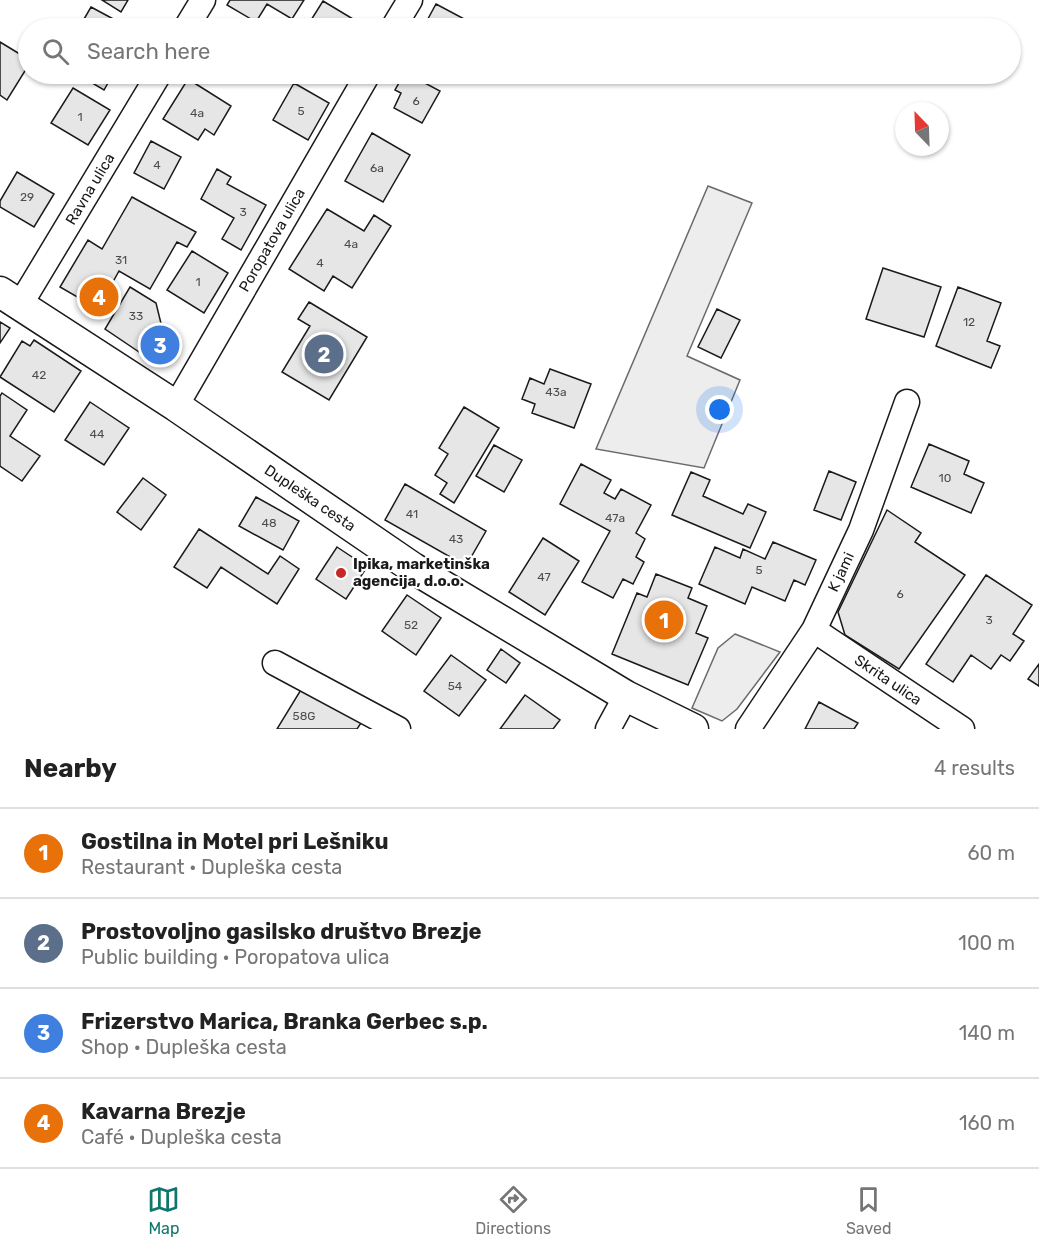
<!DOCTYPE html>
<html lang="en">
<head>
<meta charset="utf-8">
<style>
	body { margin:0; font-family:Rubik,sans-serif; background:#f6f6f6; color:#222 }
	.compass { position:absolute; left:895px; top:102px; width:54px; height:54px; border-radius:50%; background:#fff; box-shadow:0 2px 4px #0004; rotate:337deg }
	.you { position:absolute; left:720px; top:410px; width:21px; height:21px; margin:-15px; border:4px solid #fff; border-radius:50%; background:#1a73e8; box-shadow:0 0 0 9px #1a73e833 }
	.badge { display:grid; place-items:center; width:39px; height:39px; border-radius:50%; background:#0f766e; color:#fff; font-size:20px; font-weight:700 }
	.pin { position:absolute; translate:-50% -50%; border:3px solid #fff; box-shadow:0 2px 6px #0006 }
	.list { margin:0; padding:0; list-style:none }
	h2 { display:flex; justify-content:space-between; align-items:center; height:78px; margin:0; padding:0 24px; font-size:26px }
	h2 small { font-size:20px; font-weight:400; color:#767676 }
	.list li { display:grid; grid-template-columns:39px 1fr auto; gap:18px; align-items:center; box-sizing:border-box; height:90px; padding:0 24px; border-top:2px solid #e0e0e0 }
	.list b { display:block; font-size:22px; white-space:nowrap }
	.list p { margin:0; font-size:20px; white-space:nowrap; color:#767676 }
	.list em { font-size:20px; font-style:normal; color:#767676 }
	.icon { flex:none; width:33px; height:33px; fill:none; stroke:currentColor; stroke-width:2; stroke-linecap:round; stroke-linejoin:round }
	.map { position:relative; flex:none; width:1039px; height:729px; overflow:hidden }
	.search { position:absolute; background:#fff; box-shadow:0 2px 4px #0004; left:18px; right:18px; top:18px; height:66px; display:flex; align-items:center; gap:15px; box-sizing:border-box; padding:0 21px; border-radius:33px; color:#767676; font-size:22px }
	.sheet { height:438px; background:#fff }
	nav { display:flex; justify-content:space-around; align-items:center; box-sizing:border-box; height:84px; border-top:2px solid #e0e0e0; background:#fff; font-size:16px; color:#767676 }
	nav a { display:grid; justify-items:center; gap:3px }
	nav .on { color:#0f766e }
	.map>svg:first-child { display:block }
</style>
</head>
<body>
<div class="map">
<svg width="1039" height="729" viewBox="0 0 1039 729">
	<rect width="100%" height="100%" fill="#fff"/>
	<path fill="#ededed" stroke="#6a6a6a" stroke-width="1.5" d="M708 186 752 203 687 356 740 380 704 468 596 449Z
		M735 634 780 652 737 709 722 721 692 708 718 648Z"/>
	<path fill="#e6e6e6" stroke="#1a1a1a" stroke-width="1.5" d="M102 0H128L121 12Z
		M230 0H304L292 19 267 4 256 22 227 5Z
		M323 1 363 25 361 28H306Z
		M436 4 468 21 463 28H423Z
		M91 7 130 28H85L80 26Z
		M0 42 28 59V66L7 100 0 95Z
		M77 74H113L104 90Z
		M404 74H408L440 91 422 123 394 108 401 93 395 90Z
		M188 79 231 106 214 135 205 129 198 140 163 119Z
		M294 83 329 103 308 140 273 120Z
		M73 88 110 110 88 145 51 123Z
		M372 133 410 155 383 202 345 181Z
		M151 141 181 157 164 189 134 173Z
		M217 169 231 177 227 184 266 205 241 250 222 239 234 218 201 199Z
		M17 172 54 194 34 227 0 207V201Z
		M132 197 196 232 187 247 177 242 150 289 119 271 98 309 60 287 88 240 102 249Z
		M327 209 364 231 374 215 391 226 352 288 333 276 324 291 289 269Z
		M192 251 228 273 204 313 167 290Z
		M883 268 941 287 924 337 866 319Z
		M130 287 156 303 167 348 145 356 105 329Z
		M958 287 1001 303 987 341 1000 346 991 368 936 346Z
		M309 302 367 337 329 400 282 372 310 326 298 319Z
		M717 309 740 320 721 358 698 347Z
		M0 322 10 328 0 343Z
		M34 340 81 371 54 412 0 377 22 341 30 346Z
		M550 369 591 384 574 428 532 413 535 404 522 399 530 378 544 384Z
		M2 393 27 410 10 436 40 456 22 481 0 466V396Z
		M90 402 129 428 104 465 65 440Z
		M464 407 499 428 454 503 440 494 447 483 435 475 448 454 439 448Z
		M929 444 969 461 964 474 984 483 971 513 911 487Z
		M494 445 522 460 504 492 476 476Z
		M581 464 611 480 604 493 615 499 621 489 651 505 636 533 645 539 636 557 644 562 633 584 623 579 613 598 582 582 610 531 560 504Z
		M829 471 856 482 841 520 814 510Z
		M691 472 710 480 703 496 743 514 748 504 766 512 750 548 672 515Z
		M143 478 166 495 141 530 117 512Z
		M405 484 486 531 466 566 385 520Z
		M256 497 299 521 283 550 239 526Z
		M887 510 921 533 915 542 965 575 899 669 845 635 838 612Z
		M199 529 268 574 280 556 299 569 277 604 221 567 207 588 174 567Z
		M543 538 579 561 545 615 509 592Z
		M773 542 816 560 805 585 794 580 785 601 752 587 745 604 699 584 715 547 740 558 743 549 765 559Z
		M337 547 367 567 346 599 316 579Z
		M656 574 692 588 688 598 707 606 696 633 708 638 688 685 612 654 637 593 647 597Z
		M986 575 1032 605 1013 634 1024 641 1010 661 1001 655 991 669 971 655 953 682 926 664Z
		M407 595 441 618 416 655 382 631Z
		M501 649 520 663 506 683 487 670Z
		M451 655 486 680 459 716 424 691Z
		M1039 664V686L1028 679Z
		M302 688 361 723 357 729H277Z
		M525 695 560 720 553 729H500Z
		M819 702 858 723 854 729H805Z"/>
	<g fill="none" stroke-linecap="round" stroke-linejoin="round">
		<g stroke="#1a1a1a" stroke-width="27">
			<path id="minor" d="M186 28 203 0
				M393 28 410 0
				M20 305 159 74
				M176 406 368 74
				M814 630 962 729
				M275 663 398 729
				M608 729 626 696
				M748 729 814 630 861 530 907 402"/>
		</g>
		<g stroke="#1a1a1a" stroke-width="33">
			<path id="tertiary" d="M0 292 176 406 413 568 626 696 693 729"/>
		</g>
		<use href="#minor" stroke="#fff" stroke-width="24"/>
		<use href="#tertiary" stroke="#fff" stroke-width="30"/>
	</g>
	<circle fill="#c62828" stroke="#fff" stroke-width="2" cx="341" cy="573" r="6"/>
	<g text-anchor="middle" stroke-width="4.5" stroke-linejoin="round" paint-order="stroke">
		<g font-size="12" fill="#4d4d4d">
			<text x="416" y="105">6</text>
			<text x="301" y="115">5</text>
			<text x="197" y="117">4a</text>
			<text x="80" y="121">1</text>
			<text x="157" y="169">4</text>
			<text x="377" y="172">6a</text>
			<text x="27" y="201">29</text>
			<text x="243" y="216">3</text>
			<text x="351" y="248">4a</text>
			<text x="121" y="264">31</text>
			<text x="320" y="267">4</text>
			<text x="198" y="286">1</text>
			<text x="136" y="320">33</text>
			<text x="969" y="326">12</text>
			<text x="39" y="379">42</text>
			<text x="556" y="396">43a</text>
			<text x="97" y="438">44</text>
			<text x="945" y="482">10</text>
			<text x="412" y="518">41</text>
			<text x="615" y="522">47a</text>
			<text x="269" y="527">48</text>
			<text x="456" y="543">43</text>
			<text x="759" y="574">5</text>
			<text x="544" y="581">47</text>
			<text x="900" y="598">6</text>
			<text x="989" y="624">3</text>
			<text x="411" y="629">52</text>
			<text x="455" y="690">54</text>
			<text x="304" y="720">58G</text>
		</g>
		<g font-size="15" fill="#1a1a1a" stroke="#fff">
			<text transform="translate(90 189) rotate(-59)" y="5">Ravna ulica</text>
			<text transform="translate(272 240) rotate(-60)" y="5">Poropatova ulica</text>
			<text transform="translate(310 498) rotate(34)" y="5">Dupleška cesta</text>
			<text transform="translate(841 572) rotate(-65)" y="5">K jami</text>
			<text transform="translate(888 680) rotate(34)" y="5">Skrita ulica</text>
		</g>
		<g font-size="15" font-weight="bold" fill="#1a1a1a" stroke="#fff" text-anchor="start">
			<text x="353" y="569">Ipika, marketinška<tspan x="353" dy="17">agencija, d.o.o.</tspan></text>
		</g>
	</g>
</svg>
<svg class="compass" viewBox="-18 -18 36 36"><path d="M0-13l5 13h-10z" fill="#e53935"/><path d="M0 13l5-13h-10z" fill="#767676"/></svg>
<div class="you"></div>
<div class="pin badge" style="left:664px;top:620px;background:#e8710a">1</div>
<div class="pin badge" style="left:324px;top:354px;background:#5c6f8a">2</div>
<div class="pin badge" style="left:160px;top:345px;background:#3f7fe0">3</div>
<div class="pin badge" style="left:99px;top:297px;background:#e8710a">4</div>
<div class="search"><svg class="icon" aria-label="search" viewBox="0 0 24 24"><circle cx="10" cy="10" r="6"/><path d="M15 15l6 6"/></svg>Search here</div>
</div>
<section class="sheet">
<h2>Nearby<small>4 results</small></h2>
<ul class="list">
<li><span class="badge" style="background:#e8710a">1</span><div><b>Gostilna in Motel pri Lešniku</b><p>Restaurant · Dupleška cesta</p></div><em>60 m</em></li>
<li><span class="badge" style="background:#5c6f8a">2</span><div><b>Prostovoljno gasilsko društvo Brezje</b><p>Public building · Poropatova ulica</p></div><em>100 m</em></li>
<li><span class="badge" style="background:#3f7fe0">3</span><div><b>Frizerstvo Marica, Branka Gerbec s.p.</b><p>Shop · Dupleška cesta</p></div><em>140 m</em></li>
<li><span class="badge" style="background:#e8710a">4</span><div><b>Kavarna Brezje</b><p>Café · Dupleška cesta</p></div><em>160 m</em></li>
</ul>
</section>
<nav>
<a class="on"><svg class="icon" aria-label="map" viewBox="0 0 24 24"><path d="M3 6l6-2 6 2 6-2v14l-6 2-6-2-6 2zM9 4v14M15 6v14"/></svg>Map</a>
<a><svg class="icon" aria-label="directions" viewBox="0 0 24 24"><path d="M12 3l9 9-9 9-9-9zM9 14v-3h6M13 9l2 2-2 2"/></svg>Directions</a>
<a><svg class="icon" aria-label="saved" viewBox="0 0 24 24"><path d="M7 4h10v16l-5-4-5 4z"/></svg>Saved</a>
</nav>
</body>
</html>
